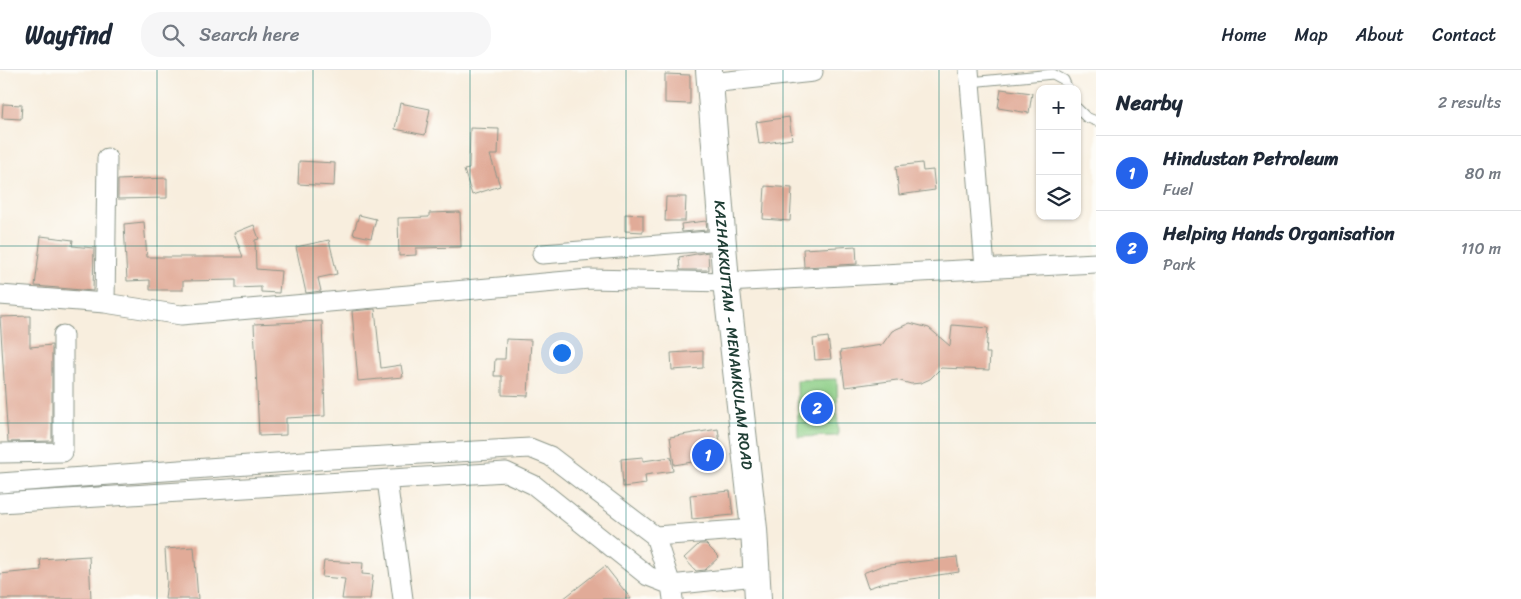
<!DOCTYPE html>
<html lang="en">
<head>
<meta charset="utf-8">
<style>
	body { margin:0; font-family:Sriracha,sans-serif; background:#f6f6f7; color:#1f2937 }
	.controls { position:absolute; right:15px; top:15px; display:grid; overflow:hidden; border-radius:10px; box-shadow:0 1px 4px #0004 }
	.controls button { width:45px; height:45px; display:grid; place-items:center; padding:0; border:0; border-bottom:1px solid #e0e1e3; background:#fff; color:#1f2937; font:25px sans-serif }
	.you { position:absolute; left:561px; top:282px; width:18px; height:18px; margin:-12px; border:4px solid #fff; border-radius:50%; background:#1a73e8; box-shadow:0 0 0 8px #1a73e833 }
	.badge { display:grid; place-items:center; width:32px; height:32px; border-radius:50%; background:#2563eb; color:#fff; font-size:16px; font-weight:700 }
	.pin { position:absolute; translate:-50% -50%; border:2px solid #fff; box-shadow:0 1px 5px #0006 }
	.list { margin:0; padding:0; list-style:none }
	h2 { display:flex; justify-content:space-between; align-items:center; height:65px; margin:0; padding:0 20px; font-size:21px }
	h2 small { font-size:16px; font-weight:400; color:#747a83 }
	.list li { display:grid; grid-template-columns:32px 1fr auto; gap:15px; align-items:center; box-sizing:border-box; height:75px; padding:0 20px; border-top:1px solid #e0e1e3 }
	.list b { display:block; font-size:19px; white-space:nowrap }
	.list p { margin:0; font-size:16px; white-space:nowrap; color:#747a83 }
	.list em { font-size:16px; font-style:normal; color:#747a83 }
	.icon { flex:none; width:28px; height:28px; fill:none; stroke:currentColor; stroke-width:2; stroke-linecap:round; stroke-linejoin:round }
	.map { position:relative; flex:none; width:1096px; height:529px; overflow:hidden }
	header { display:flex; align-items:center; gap:30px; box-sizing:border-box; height:70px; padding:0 25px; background:#fff; border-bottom:1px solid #e0e1e3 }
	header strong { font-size:24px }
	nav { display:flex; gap:28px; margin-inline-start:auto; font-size:18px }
	.search { width:350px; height:45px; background:#f6f6f7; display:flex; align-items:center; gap:12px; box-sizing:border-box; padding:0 18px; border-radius:20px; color:#747a83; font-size:19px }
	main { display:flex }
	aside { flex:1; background:#fff }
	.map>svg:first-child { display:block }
</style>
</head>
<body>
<header>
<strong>Wayfind</strong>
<div class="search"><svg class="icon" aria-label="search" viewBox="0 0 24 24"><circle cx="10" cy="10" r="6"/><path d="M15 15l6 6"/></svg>Search here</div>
<nav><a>Home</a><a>Map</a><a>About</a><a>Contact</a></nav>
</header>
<main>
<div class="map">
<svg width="1096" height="529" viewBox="0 0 1096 529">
	<rect width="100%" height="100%" fill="#fdfcf7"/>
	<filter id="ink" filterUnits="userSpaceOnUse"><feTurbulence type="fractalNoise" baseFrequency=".02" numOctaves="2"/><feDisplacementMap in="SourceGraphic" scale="10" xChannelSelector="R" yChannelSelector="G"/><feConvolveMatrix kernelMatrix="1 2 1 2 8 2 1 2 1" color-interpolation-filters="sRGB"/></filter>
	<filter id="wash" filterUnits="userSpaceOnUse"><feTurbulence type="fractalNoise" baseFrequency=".0096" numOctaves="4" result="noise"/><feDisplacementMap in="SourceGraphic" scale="20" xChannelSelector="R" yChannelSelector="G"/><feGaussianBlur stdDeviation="1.12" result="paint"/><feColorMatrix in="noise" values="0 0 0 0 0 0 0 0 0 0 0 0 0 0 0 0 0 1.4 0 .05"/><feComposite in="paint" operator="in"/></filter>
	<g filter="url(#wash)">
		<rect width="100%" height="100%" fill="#f8eede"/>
		<path fill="#8cce86" stroke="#56865d" d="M837 309 838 366 798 367 797 310Z"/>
		<g id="blocks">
			<path fill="#e1ab98" d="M665 4 690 5V34L665 33Z
				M1001 19 1032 23 1029 43 998 38Z
				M400 33 430 39 425 65 395 59Z
				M3 34 22 35 21 49 2 48Z
				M789 47 792 69 759 74 756 52Z
				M470 58 499 59 498 85H490L500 116 472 125 464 100 469 99Z
				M299 91 335 93 334 116 298 114Z
				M922 93 923 101 933 100 935 120 899 125 896 96Z
				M167 108V128L118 129V110Z
				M765 116 792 118 790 151 763 149Z
				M666 127H686L685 151H665Z
				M460 142 461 177 416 178V185L399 186 398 148 429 147V143Z
				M625 144 643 145V162L625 161Z
				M359 145 376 149 371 168 353 164Z
				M706 151 707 160 682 162 681 154Z
				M144 152 147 187H243L234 163 254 155 259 169 255 170 256 199 281 201 279 223 261 222V217L236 218V210L183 211V220H150V210L127 211 124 154Z
				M41 166 73 170 72 176 94 178 93 221 35 216Z
				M329 170 337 204 318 208 321 221 306 223 296 177Z
				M856 176 857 194 804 197 803 179Z
				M708 182 709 200H680L679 187Z
				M375 239 381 298 401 295 403 307 358 311 352 241Z
				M30 246V277L52 275V371L8 372 0 247Z
				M322 251 325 346 286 348V365L259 366 254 254Z
				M910 253 929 258 950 276 952 255 988 258 986 283H990L989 300 941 298 930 309 921 313 911 314 897 310 845 317 840 281 882 275 892 261Z
				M828 267 831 289 815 290 813 269Z
				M506 269 531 270 528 326 502 325V306H494L495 289H505Z
				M703 281V298L672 300 671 283Z
				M718 359 722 387 674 395 670 367Z
				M643 387V391L671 387 673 401 645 405 646 414 623 417 621 389Z
				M730 421 733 445 692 449 690 425Z
				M699 474H706L719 487 705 500 696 501 684 488Z
				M194 477 198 529H165L167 511 165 479Z
				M89 486 91 529H0V504L41 500 40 489Z
				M957 487 959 502 883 513 868 518 863 503 881 496Z
				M324 491 363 493 362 504 373 505 370 529H342L345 509 322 507Z
				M605 496 631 529H563Z"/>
		</g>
	</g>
	<g filter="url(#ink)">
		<use href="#blocks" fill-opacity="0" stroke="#8c9689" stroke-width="1"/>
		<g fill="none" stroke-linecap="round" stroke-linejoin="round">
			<g stroke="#8c9689" stroke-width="11">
				<path id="lane" d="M970 12 1053 4 1064 10 1068 19
					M1077 38 1086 47 1096 51"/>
			</g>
			<g stroke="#8c9689" stroke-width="21">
				<path id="street" d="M969 0 985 198
					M710 13 813 2
					M542 184 723 170
					M0 225 105 233 181 245 589 209 726 212 1096 193
					M105 233 107 88
					M0 383 63 382V265
					M387 410 403 529
					M0 413 331 389 530 378 550 386 655 466 754 459
					M0 433 506 402 534 415 648 506 671 515 755 506
					M655 466 671 515 673 529"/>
			</g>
			<g stroke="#8c9689" stroke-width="28">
				<g id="secondary">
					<path id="s1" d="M709 0 726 212 754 459 758 529"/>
				</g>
			</g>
			<use href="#lane" stroke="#fff" stroke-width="9"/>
			<use href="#street" stroke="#fff" stroke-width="19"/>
			<use href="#secondary" stroke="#fff" stroke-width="26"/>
		</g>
	</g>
	<path fill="none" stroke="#0f766e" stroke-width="1" stroke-opacity="0.55" d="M157 0V529M313 0V529M470 0V529M626 0V529M783 0V529M939 0V529M0 176H1096M0 353H1096"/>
	<g text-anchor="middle" stroke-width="4" stroke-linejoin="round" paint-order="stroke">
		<g font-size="15" fill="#1f3d34" stroke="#fdfcf7">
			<text dy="5" stroke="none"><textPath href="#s1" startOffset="266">KAZHAKKUTTAM - MENAMKULAM ROAD</textPath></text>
		</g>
	</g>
</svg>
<div class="controls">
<button>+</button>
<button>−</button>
<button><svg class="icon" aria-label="layers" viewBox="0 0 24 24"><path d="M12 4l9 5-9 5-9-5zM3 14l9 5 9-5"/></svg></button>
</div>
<div class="you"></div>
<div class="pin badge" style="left:708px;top:385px">1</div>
<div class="pin badge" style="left:817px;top:338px">2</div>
</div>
<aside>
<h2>Nearby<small>2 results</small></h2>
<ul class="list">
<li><span class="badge">1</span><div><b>Hindustan Petroleum</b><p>Fuel</p></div><em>80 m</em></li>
<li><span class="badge">2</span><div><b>Helping Hands Organisation</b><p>Park</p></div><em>110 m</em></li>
</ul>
</aside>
</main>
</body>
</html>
